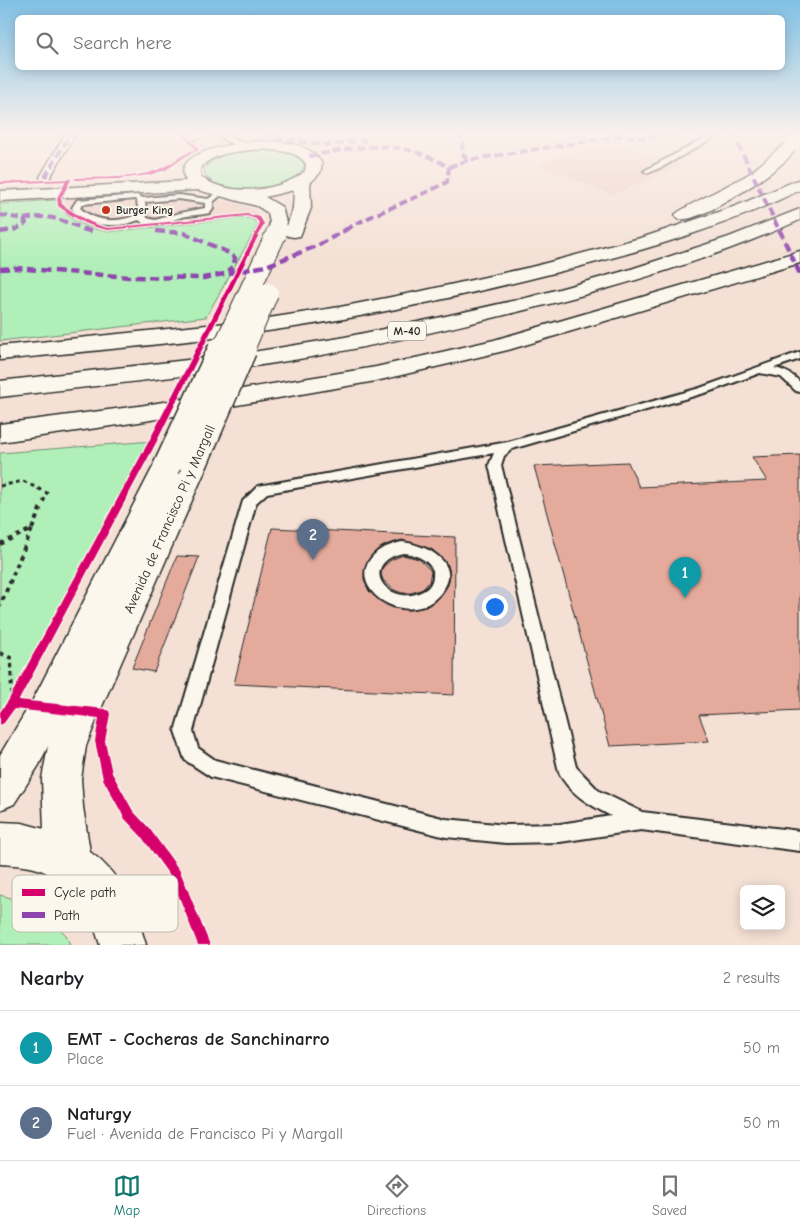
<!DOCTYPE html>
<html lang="en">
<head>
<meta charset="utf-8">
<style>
	body { margin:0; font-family:"Comic Neue",sans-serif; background:#f2f2f2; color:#202124 }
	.controls { position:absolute; right:15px; bottom:15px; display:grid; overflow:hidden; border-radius:8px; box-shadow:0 2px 12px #0003 }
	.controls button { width:45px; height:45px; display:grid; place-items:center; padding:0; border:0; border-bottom:1px solid #e0e0e0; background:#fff; color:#202124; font:25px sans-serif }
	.you { position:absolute; left:494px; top:606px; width:18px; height:18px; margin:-12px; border:4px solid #fff; border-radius:50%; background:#1a73e8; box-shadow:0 0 0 8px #1a73e833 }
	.badge { display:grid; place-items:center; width:32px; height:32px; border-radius:50%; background:#0f766e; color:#fff; font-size:16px; font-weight:700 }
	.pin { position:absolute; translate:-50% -41px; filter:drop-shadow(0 1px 2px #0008) }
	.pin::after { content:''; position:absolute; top:26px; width:18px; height:15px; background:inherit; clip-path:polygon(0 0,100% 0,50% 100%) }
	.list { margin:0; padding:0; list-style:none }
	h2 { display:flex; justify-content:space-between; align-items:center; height:65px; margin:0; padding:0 20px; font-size:21px }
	h2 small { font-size:16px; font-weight:400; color:#757577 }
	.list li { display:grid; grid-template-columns:32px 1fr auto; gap:15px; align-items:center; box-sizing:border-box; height:75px; padding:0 20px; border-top:1px solid #e0e0e0 }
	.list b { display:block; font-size:19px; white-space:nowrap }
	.list p { margin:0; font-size:16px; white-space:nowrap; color:#757577 }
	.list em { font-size:16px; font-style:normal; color:#757577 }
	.icon { flex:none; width:28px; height:28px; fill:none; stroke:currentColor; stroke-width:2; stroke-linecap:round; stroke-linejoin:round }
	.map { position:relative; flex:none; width:800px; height:945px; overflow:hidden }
	.search { position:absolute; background:#fff; box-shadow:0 2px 12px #0003; left:15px; right:15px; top:15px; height:55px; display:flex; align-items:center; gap:12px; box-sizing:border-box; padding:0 18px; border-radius:8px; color:#757577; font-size:19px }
	.sheet { height:215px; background:#fff }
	nav { display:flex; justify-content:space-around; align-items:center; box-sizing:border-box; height:70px; border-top:1px solid #e0e0e0; background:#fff; font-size:14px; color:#757577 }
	nav a { display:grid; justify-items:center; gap:2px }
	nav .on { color:#0f766e }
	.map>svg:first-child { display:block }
</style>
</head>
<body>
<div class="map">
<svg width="800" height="945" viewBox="0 0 800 945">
	<rect width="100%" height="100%" fill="#f4e0d4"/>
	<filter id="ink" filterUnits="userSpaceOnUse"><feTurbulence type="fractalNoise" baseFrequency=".02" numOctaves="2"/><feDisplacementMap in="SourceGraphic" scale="10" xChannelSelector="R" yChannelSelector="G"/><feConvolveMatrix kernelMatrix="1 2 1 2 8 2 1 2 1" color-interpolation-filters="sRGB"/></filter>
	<g filter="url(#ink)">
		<path fill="#efd0c4" d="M608 139 682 165 612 195 538 164Z
			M181 193 236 203 251 208 263 219 256 221 240 218 108 232 90 228 79 223 61 211 55 200Z"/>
		<path fill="#b0f0b8" stroke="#6e8e72" d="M261 149C277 150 293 151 304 164 302 194 208 200 204 170 216 152 241 151 261 149Z
			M55 200C66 220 86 228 108 232L240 218C248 218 254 218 258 225L206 317 0 341V204Z
			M153 441 12 704 0 712V453Z
			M0 895 36 905 66 935 70 945H0Z"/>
		<path fill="#e4ab9d" stroke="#2b2b2b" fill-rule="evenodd" d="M800 455V710L699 715 709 741 610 746 534 466 628 462 639 487 767 481 752 457Z
			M272 528 455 537 454 695 234 684ZM402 540 423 546 433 550 448 565 450 575 448 585 440 597 426 607 410 610 394 608 380 601 369 591 364 579 366 564 376 551 385 545Z
			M403 555 419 559 431 571 429 582 423 589 411 593H402L394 590 383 580 381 574 383 567 391 560Z
			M177 556 199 557 154 672 132 668Z"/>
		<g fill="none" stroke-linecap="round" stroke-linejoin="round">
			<g stroke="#2b2b2b" stroke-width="4">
				<path id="service" d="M215 133H223L248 146 245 148 228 142Z
					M714 133H722L664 166 648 173 644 171Z
					M216 194 220 196 213 202V209L210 213C200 215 191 215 182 217 168 220 152 232 139 220 119 228 86 228 72 208L77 200 137 195 143 198 179 195 208 199ZM135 199 137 201 139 214C120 223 96 223 80 208L83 204ZM179 199 205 203V208L180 213 155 220 147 218 145 202Z
					M800 352V359L774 368C785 370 792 374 800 382V392L796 391 781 377 760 373 708 392 512 449 504 456 501 465 576 767 599 791 642 812 800 831V851L641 830 560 842 506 843 446 837 211 777 185 760 175 731 243 501 258 486 508 442 700 388ZM494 453 489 465 559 772C568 793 592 806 611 816L560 824 506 825 446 819 215 760 198 748 193 731 256 503 267 493Z
					M402 542C428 545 466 565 439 595 406 632 338 585 377 552 383 547 394 544 402 542ZM403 553C415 554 427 559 433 570 434 580 431 588 421 592 395 605 364 577 388 559 392 556 398 554 403 553Z"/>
			</g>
			<g stroke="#2b2b2b" stroke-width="3">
				<path id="pedestrian" d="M66 133H76L49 179H41L40 177Z"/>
			</g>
			<g stroke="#2b2b2b" stroke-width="3">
				<path id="tertiary" d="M263 141C284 142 311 143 322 164L320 173 310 183 311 208 300 236 294 237 288 236 285 233 282 238 276 239 270 238 267 234 270 223 268 213 257 206 198 190 0 201V191L186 181C168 149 247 142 263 141ZM263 149C277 151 298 150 306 164L305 171C280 193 226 197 200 176V169C213 151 243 151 263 149ZM294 190 293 208 287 226 282 207 265 197Z
					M193 456 203 459 207 466 100 711 86 746 81 779 83 807 90 852C121 874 136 909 146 945H100C92 914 70 881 38 869 26 865 13 865 0 864V822L22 823 44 829 42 779 48 746 39 765 14 804 0 810V755L35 696 156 461 166 458 176 461 179 467 183 459Z"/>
			</g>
			<g stroke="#2b2b2b" stroke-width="3">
				<path id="motorway" d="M793 140 798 141 800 144 798 147C792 154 786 161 779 166 762 180 698 224 678 219L675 215C679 209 736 182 747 175 759 168 783 142 793 140Z
					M800 179V190C721 229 635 253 550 274 466 295 381 314 295 327 197 342 99 350 0 360V346L256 320 340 307 422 291 531 267 644 237 736 206Z
					M800 209V220C710 260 616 288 521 311 440 331 358 350 275 363 184 377 92 386 0 397V381L241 354 340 338 437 318 530 297 628 270 729 237Z
					M800 251V263L508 350 376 381 139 422 0 442V424L139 406 376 367 494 340Z"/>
			</g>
			<path stroke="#2b2b2b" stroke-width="2" stroke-dasharray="2 2" stroke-linecap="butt" d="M188 133 194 140
				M190 141 201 139
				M157 172 176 162"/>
			<path stroke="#2b2b2b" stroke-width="3" stroke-dasharray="4 4" stroke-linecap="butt" d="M0 486 23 481 47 493 42 505"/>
			<path stroke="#2b2b2b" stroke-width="4" stroke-dasharray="4.5 4.5" stroke-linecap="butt" d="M32 529 42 504
				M0 544 32 529 0 606
				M0 653 11 658 12 700"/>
			<path stroke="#2b2b2b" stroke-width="4.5" stroke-dasharray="5.5 5.5" stroke-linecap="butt" d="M12 699V704"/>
			<use href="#service" fill="#fbf7ec" fill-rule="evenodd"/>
			<use href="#pedestrian" fill="#fbf7ec" fill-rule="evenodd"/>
			<use href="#tertiary" fill="#fbf7ec" fill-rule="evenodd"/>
			<use href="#motorway" fill="#fbf7ec" fill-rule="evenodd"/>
			<g stroke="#2b2b2b" stroke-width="3">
				<path id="rail" d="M794 133 800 138"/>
			</g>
			<use href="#rail" stroke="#fbf7ec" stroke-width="2" stroke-dasharray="6" stroke-linecap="butt"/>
			<g stroke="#2b2b2b" stroke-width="22" stroke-linecap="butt">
				<path id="tertiary-bridge-far1" d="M221 352 276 234
					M243 352 268 293"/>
			</g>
			<g stroke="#2b2b2b" stroke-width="29" stroke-linecap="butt">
				<path id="tertiary-bridge" d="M193 466 243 350
					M166 468 221 350"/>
			</g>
			<g stroke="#2b2b2b" stroke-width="18" stroke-linecap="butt">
				<path id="motorway-bridge" d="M793 144 800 135"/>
			</g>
			<use href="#tertiary-bridge-far1" stroke="#fbf7ec" stroke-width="20"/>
			<use href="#tertiary-bridge" stroke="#fbf7ec" stroke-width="26"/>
			<use href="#motorway-bridge" stroke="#fbf7ec" stroke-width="16"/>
			<path stroke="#8e44ad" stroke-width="4" stroke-dasharray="8 4" stroke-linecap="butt" d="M265 133 270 137 328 145 364 140 368 146
				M457 133 464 141 461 152 468 160
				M733 133 779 230
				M309 156C364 146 398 137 449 167L447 182C414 200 378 211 345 230
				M449 167 468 160 620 136 646 138 681 133
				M45 177 71 133
				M0 215 24 219 26 223 15 230
				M24 219C51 213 62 221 87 230"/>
			<path stroke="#8e44ad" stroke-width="4.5" stroke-dasharray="9 4.5" stroke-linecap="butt" d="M83 229 96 233
				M779 229 800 274
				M156 231 184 233 229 253 235 258 234 264 229 271
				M0 232 17 229
				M0 269 15 268 129 277 203 278 266 266 319 245 347 229"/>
			<g stroke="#fbf7ec" stroke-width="3">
				<path id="cycleway" d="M180 133H184L197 146 199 150 188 155 166 170 149 175 118 179 76 180 74 179 76 178C103 177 132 179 157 170 171 165 181 154 195 149Z
					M71 179V180L61 198 62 204C77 215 90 224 108 228L247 214 260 217 264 224 157 441 19 700 105 709 109 711 110 714 105 741 112 773 133 811 149 828 180 871 210 945H198L172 879 141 836 125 819 103 779 95 741 99 718 14 709 4 723 0 725V712L8 701 149 441 260 224 256 219 247 216 108 230C89 227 74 218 58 206L57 198 66 181 0 184V182Z"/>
			</g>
			<use href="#cycleway" fill="#d6006c" fill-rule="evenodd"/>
		</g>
	</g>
	<linearGradient id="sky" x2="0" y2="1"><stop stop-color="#80c0e5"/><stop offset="0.5" stop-color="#faf1ec"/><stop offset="1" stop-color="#faf1ec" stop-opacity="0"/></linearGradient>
	<rect width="800" height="266" fill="url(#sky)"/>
	<circle fill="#c8321e" stroke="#fbf7ec" stroke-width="2" cx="106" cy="210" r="5"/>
	<g text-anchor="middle" stroke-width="4" stroke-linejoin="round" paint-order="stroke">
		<g font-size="11" font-weight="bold" fill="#2b2b2b" stroke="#fbf7ec" text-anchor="start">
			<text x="116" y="214">Burger King</text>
		</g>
		<rect fill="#fbf7ec" stroke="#696865" stroke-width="1" x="388" y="321.5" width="38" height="19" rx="4"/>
		<g font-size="12" font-weight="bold" fill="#2b2b2b">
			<text x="407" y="335">M-40</text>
		</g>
		<g font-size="14" fill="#2b2b2b" stroke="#fbf7ec">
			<text transform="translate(169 519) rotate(-66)" y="5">Avenida de Francisco Pi y Margall</text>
		</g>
	</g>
	<rect x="12" y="875" width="166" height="57" rx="8" fill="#fbf7ec" stroke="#bdbab2" stroke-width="1"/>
	<rect x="22" y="889" width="23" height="7" fill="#d6006c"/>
	<rect x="22" y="912" width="23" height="6" fill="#8e44ad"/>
	<g font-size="14" fill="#2b2b2b">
		<text x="54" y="897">Cycle path</text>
		<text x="54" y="920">Path</text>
	</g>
</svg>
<div class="controls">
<button><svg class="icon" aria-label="layers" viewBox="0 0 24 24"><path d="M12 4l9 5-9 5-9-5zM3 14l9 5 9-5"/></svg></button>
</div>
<div class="you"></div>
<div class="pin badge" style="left:685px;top:598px;background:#0f9aa8">1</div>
<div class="pin badge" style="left:313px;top:560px;background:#5c6f8a">2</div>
<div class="search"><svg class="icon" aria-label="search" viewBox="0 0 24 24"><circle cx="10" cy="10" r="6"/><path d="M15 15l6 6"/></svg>Search here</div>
</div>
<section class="sheet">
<h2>Nearby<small>2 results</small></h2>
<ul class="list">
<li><span class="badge" style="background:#0f9aa8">1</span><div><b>EMT - Cocheras de Sanchinarro</b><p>Place</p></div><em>50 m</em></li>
<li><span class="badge" style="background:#5c6f8a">2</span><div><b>Naturgy</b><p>Fuel · Avenida de Francisco Pi y Margall</p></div><em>50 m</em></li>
</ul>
</section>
<nav>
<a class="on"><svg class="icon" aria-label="map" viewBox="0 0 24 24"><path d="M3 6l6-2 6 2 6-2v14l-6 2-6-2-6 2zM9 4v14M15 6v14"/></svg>Map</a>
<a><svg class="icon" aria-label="directions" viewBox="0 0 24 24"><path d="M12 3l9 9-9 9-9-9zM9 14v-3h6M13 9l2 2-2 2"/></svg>Directions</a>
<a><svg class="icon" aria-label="saved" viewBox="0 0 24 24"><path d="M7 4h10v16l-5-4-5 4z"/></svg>Saved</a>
</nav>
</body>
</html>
